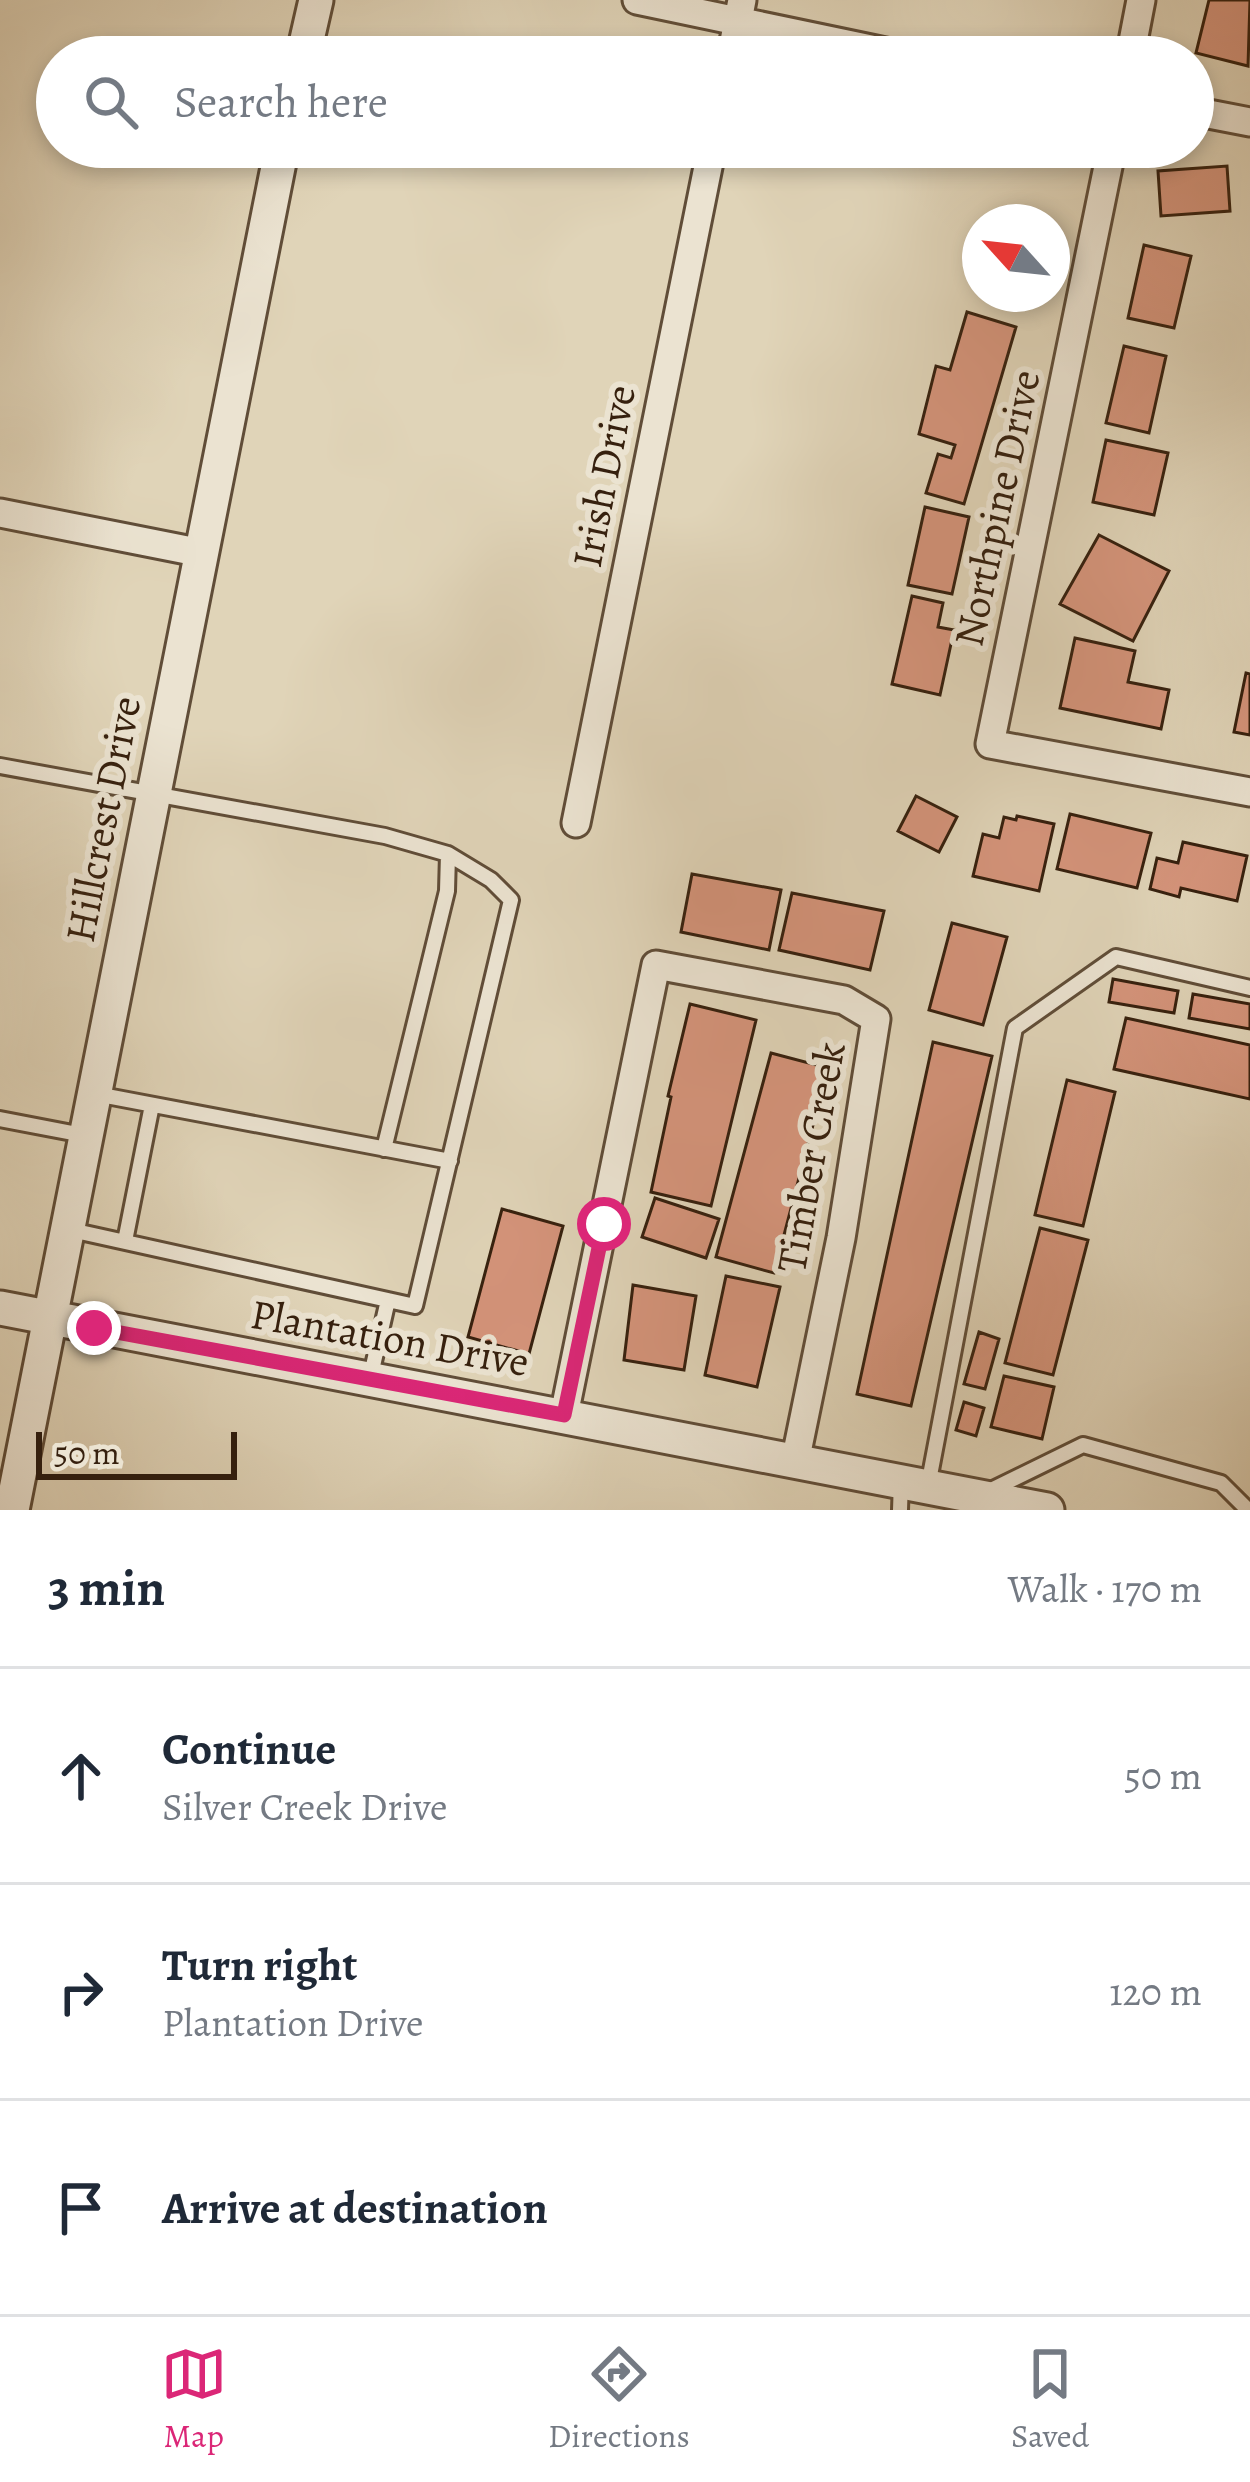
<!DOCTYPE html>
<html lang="en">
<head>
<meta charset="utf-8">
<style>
	body { margin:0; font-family:Alegreya,serif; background:#f6f6f7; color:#1f2937 }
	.compass { position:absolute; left:962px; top:204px; width:108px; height:108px; border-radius:50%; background:#fff; box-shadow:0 6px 18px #0003; rotate:297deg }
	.scale { position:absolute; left:36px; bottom:30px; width:201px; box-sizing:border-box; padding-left:12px; border:6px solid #36200e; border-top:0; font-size:33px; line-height:42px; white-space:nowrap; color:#36200e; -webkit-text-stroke:9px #ebe3d1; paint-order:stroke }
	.stop { position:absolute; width:36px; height:36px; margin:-27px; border:9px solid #db2777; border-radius:50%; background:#fff }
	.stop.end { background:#db2777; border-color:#fff; box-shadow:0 3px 12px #0008 }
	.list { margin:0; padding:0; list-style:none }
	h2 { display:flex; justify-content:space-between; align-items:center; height:156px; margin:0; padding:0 48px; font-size:51px }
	h2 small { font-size:39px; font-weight:400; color:#747a83 }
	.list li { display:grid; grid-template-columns:78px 1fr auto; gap:36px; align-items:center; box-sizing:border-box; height:216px; padding:0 48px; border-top:3px solid #e0e1e3 }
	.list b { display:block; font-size:45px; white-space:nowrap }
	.list p { margin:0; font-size:39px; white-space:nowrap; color:#747a83 }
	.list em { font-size:39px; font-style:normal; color:#747a83 }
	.icon { flex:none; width:66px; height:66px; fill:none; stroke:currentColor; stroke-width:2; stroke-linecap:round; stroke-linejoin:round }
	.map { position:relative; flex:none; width:1250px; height:1510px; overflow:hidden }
	.search { position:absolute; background:#fff; box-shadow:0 6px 18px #0003; left:36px; right:36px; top:36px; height:132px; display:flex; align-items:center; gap:30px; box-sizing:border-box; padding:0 42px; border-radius:66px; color:#747a83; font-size:45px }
	.sheet { height:804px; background:#fff }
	nav { display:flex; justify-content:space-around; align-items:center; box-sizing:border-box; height:168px; border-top:3px solid #e0e1e3; background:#fff; font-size:33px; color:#747a83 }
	nav a { display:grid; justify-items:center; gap:6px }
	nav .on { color:#db2777 }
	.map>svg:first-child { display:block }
</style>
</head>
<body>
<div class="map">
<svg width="1250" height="1510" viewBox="0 0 1250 1510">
	<rect width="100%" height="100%" fill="#e0d4b8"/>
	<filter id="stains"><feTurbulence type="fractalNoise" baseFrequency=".00167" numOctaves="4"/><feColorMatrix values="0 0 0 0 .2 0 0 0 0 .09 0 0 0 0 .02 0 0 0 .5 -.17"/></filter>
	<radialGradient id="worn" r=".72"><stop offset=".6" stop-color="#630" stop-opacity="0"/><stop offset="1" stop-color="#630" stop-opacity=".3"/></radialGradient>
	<path fill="#d5947b" stroke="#36200e" stroke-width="3" d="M1209 0H1250L1248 66 1196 53Z
		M1227 166 1230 211 1161 216 1158 171Z
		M1144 245 1191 256 1174 328 1128 318Z
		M967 312 1016 327 964 504 926 493 938 454 951 458 955 445 919 434 936 366 950 370Z
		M1124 346 1166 356 1149 433 1106 423Z
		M1106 440 1168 453 1154 515 1093 502Z
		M925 507 969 517 952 594 908 585Z
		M1099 535 1169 571 1133 641 1060 604Z
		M912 596 943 603 938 627 954 630 940 695 892 684Z
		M1075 638 1135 651 1128 682 1169 690 1161 729 1060 708Z
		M1246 673 1250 674V735L1234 732Z
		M916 796 957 817 939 852 898 831Z
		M1070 814 1151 833 1137 888 1057 869Z
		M1017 816 1054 824 1039 891 973 876 983 834 999 838 1004 817 1016 820Z
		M1183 842 1247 856 1237 901 1181 888 1179 897 1150 889 1157 858 1178 863Z
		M692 874 781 890 769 950 681 932Z
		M792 893 884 911 870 970 779 950Z
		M952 923 1007 937 983 1025 929 1010Z
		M1113 979 1178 991 1174 1013 1109 1002Z
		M1193 994 1250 1004V1029L1189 1018Z
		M690 1004 756 1020 711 1206 651 1192 671 1097 668 1096Z
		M1126 1018 1250 1045V1099L1114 1069Z
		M933 1042 992 1056 911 1406 857 1394Z
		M771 1053 828 1068 774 1273 716 1257Z
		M1067 1080 1115 1092 1083 1226 1035 1215Z
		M655 1198 719 1219 706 1258 642 1237Z
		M502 1209 563 1226 529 1354 468 1337Z
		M1040 1228 1088 1240 1053 1375 1005 1363Z
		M726 1276 780 1287 757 1387 705 1375Z
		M633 1285 696 1296 684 1370 624 1360Z
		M979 1332 999 1339 985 1389 964 1384Z
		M1004 1376 1054 1387 1042 1439 991 1427Z
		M964 1402 984 1408 976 1436 956 1430Z"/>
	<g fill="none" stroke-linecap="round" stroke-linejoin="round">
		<g stroke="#604d38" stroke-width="20">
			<path id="service" d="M0 766 385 836 448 854 447 891 384 1149
				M96 1094 450 1161
				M0 1119 83 1135
				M71 1230 415 1306 511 900 491 880 448 854
				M125 1241 152 1105
				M370 1379 388 1300
				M928 1486 1015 1028 1116 957 1250 988
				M989 1491 1083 1445 1221 1483 1248 1510
				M900 1510 901 1481"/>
		</g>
		<g stroke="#604d38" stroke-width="33">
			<path id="minor" d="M637 0 909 57
				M731 57 742 0
				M1130 57 1141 0
				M1193 111 1250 122
				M1112 147 990 744 1250 792
				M0 513 202 553
				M576 823 712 147
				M564 1415 656 965 844 1000 876 1019 841 1238 795 1462"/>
		</g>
		<g stroke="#604d38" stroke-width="39">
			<path id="tertiary" d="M303 57 316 0
				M0 1308 1047 1510
				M12 1510 282 147"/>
		</g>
		<use href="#service" stroke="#ebe3d1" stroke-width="14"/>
		<use href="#minor" stroke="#ebe3d1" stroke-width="27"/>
		<use href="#tertiary" stroke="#ebe3d1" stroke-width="33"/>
	</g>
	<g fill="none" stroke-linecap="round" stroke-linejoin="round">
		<path stroke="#db2777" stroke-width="15" d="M94 1328 564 1415 604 1224"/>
	</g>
	<g text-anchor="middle" stroke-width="12" stroke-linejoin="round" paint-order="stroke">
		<g font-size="42" fill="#36200e" stroke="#ebe3d1">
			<text transform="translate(603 476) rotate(-79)" y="15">Irish Drive</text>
			<text transform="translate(996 508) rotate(-78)" y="15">Northpine Drive</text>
			<text transform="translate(102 819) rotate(-79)" y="15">Hillcrest Drive</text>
			<text transform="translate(810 1157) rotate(-80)" y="15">Timber Creek</text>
			<text transform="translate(390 1337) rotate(10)" y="15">Plantation Drive</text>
		</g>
	</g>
	<rect width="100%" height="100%" filter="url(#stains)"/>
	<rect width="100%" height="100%" fill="url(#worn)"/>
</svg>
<svg class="compass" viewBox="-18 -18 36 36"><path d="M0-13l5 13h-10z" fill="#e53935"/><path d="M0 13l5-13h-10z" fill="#747a83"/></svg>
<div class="scale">50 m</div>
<div class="stop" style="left:604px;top:1224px"></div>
<div class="stop end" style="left:94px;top:1328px"></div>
<div class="search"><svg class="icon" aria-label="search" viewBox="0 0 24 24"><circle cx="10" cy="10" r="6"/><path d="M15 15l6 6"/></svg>Search here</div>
</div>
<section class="sheet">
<h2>3 min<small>Walk · 170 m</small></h2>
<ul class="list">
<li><svg class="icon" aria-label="ahead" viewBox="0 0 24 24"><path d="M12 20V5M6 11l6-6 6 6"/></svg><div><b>Continue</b><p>Silver Creek Drive</p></div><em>50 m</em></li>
<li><svg class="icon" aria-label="right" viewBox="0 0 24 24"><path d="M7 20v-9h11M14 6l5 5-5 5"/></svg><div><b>Turn right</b><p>Plantation Drive</p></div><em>120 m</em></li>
<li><svg class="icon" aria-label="arrive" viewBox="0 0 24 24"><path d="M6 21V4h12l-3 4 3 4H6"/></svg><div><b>Arrive at destination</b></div></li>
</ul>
</section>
<nav>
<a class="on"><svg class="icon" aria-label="map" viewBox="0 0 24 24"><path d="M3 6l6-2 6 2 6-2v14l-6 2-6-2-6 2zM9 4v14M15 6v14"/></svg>Map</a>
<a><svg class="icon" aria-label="directions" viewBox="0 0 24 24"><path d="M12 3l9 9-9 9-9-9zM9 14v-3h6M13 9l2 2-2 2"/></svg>Directions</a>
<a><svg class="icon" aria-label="saved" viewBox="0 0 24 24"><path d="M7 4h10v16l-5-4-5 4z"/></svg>Saved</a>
</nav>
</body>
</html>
